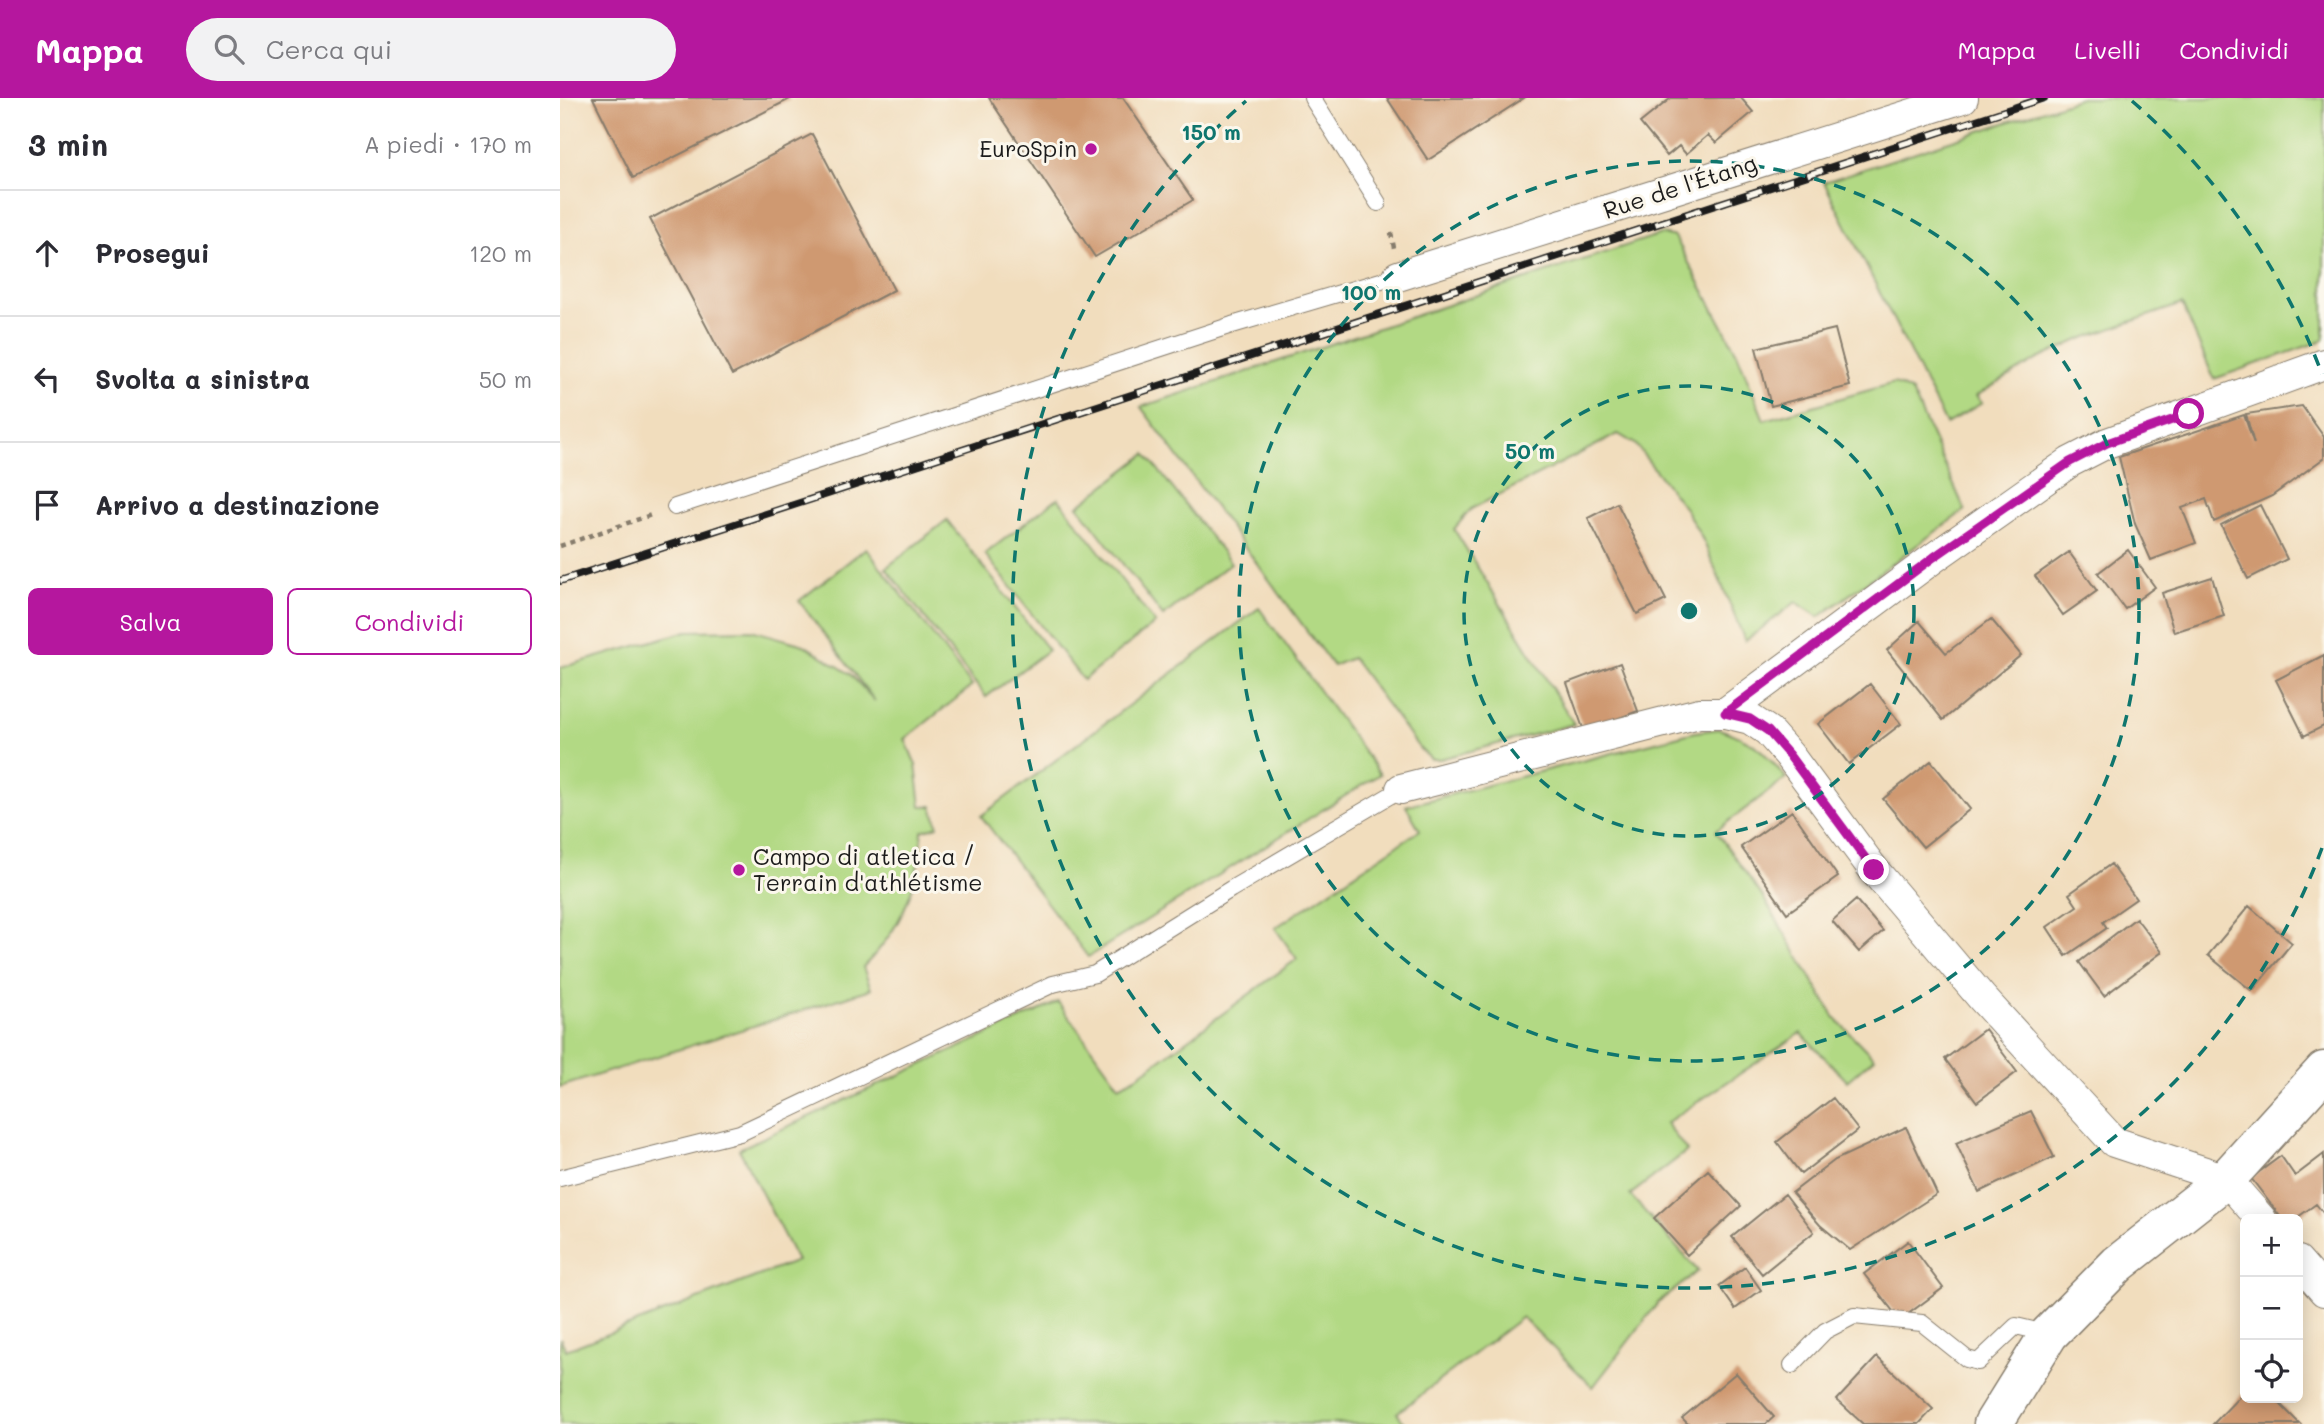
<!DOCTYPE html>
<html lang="it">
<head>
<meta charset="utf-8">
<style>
	body { margin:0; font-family:Mali,sans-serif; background:#f2f2f3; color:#2b2b33 }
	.controls { position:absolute; right:21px; bottom:21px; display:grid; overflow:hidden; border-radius:10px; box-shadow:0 4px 18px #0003 }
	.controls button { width:63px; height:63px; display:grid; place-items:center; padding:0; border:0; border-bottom:2px solid #e1e1e2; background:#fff; color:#2b2b33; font:35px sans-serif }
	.stop { position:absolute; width:21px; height:21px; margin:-16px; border:5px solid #b5179e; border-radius:50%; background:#fff }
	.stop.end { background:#b5179e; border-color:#fff; box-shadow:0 2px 7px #0008 }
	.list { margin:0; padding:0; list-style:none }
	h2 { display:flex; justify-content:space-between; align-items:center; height:91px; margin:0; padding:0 28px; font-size:30px }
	h2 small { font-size:23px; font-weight:400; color:#7c7c81 }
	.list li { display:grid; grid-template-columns:46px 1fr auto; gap:21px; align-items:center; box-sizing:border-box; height:126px; padding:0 28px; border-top:2px solid #e1e1e2 }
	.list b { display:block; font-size:26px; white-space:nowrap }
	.list em { font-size:23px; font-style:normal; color:#7c7c81 }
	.actions { display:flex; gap:14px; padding:21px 28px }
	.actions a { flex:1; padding:16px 0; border:2px solid #b5179e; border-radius:10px; text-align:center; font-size:24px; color:#b5179e }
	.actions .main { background:#b5179e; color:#fff }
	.icon { flex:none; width:38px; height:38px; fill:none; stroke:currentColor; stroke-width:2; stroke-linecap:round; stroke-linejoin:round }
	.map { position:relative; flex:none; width:1764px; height:1326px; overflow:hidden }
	header { display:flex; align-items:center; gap:42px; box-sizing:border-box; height:98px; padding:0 35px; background:#b5179e; color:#fff }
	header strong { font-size:33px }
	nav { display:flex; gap:38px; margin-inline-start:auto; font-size:24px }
	.search { width:490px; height:63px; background:#f2f2f3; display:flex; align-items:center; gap:18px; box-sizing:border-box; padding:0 24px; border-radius:38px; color:#7c7c81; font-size:26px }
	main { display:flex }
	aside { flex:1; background:#fff }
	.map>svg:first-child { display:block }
</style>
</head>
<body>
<header>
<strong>Mappa</strong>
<div class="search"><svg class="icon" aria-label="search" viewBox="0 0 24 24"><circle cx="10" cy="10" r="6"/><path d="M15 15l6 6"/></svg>Cerca qui</div>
<nav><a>Mappa</a><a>Livelli</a><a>Condividi</a></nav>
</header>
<main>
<aside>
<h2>3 min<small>A piedi · 170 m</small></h2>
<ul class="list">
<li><svg class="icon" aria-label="ahead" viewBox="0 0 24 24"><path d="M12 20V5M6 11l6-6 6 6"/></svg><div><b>Prosegui</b></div><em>120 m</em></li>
<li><svg class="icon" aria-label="left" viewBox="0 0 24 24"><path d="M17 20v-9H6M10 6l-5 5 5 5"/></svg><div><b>Svolta a sinistra</b></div><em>50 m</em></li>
<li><svg class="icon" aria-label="arrive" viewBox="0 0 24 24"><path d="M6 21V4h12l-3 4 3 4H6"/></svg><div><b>Arrivo a destinazione</b></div></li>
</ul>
<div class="actions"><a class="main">Salva</a><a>Condividi</a></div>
</aside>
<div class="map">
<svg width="1764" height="1326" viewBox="0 0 1764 1326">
	<rect width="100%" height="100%" fill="#fbf7ec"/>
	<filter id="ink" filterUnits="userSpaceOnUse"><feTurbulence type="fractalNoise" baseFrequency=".0143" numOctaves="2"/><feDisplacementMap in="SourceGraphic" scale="14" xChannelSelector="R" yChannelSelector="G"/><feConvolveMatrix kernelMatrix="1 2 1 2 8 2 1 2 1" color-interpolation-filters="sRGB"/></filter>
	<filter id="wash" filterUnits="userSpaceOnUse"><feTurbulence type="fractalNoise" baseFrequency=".00686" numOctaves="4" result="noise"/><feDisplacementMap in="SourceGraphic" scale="28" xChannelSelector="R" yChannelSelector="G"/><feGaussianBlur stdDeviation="1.57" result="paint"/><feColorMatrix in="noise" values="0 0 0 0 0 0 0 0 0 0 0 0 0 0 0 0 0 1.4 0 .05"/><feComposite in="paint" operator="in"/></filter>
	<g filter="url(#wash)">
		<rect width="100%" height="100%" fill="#f1ddbd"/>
		<path fill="#b2d984" stroke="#677a50" stroke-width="2" d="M1521 0H1764V242L1654 281 1622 206 1521 241 1478 261 1416 298 1422 305 1386 326 1264 84Z
			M1101 136 1115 139 1177 255 1204 322 1334 285 1352 294 1405 412 1259 519 1236 504 1185 543 1144 444 1126 412 1075 346 1058 336 911 411 894 431 1014 626 880 661H871L860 651 792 560 773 568 581 309Z
			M586 356 671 465 603 518 518 408Z
			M498 400 595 525 523 582 425 456Z
			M387 422 488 552 426 599 326 470Z
			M306 450 412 588 345 641 356 667 361 708H372L378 728 362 733C358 789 343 829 303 869L311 891 0 989V570L127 533 191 532 244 547 290 576 315 603 239 503Z
			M699 510 820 676 528 859 421 718Z
			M1159 631C1194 642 1203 652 1226 680L1156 733 1203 799 1275 920 1314 960 1287 983 1241 935 1106 1025 1127 1053 1070 1097 1138 1173 1098 1205 1033 1289 962 1219 837 1315 845 1326H0V1240L6 1252 237 1163 179 1051 498 904 559 988 578 978 737 861 715 830 860 732 846 708 1135 634Z"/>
		<g id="blocks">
			<path fill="#cf9971" d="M33 0H232L73 80Z
				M429 0H563L633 102 535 159Z
				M827 0H964L868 62Z
				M1111 0H1181L1193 14 1156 45 1148 37 1126 56 1119 48 1107 58 1080 25Z
				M252 36 334 192 172 277 90 121Z
				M1275 231 1290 288 1211 308 1196 250Z
				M1742 308 1764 339V360L1712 398 1654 424 1646 401 1622 410 1636 445 1591 462 1575 426 1559 359 1684 317 1694 346 1686 316Z
				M1057 405 1106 502 1077 516 1028 420Z
				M1700 407 1727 461 1688 481 1661 427Z
				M1568 452 1595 489 1565 511 1538 475Z
				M1509 454 1537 493 1503 517 1475 478Z
				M1652 479 1664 518 1614 534 1602 495Z
				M1431 521 1461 557 1383 622 1327 552 1359 523 1386 555Z
				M1764 557V628L1744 638 1716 582Z
				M1060 565 1078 613 1024 633 1007 585Z
				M1310 586 1341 626 1289 666 1258 626Z
				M1371 663 1410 711 1363 749 1323 701Z
				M1232 713 1278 779 1227 815 1181 749Z
				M1551 766 1576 801 1543 824 1547 830 1506 858 1487 829 1517 808 1509 796Z
				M1296 802 1323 833 1299 854 1272 823Z
				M1689 808 1732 845 1692 893 1648 857Z
				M1576 820 1602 854 1544 898 1519 864Z
				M1425 931 1457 974 1417 1004 1385 961Z
				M1273 1000 1298 1032 1241 1076 1217 1044Z
				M1471 1013 1494 1059 1419 1094 1396 1045Z
				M1346 1029 1377 1096 1290 1152 1260 1127 1232 1095 1275 1062Z
				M1764 1056V1116L1756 1106 1735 1121H1722L1691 1080 1721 1058 1735 1078Z
				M1148 1072 1181 1108 1127 1157 1094 1120Z
				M1225 1096 1254 1134 1202 1176 1172 1139Z
				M1348 1143 1383 1190 1340 1222 1304 1176Z
				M1185 1169 1201 1192 1175 1211 1159 1188Z
				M1317 1259 1373 1311 1359 1326H1303L1277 1302Z
				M1176 1275 1214 1319 1206 1326H1128L1122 1320Z
				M1685 1293V1300H1714L1740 1326H1653Z"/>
		</g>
	</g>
	<g filter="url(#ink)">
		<use href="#blocks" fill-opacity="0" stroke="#867c6c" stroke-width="2"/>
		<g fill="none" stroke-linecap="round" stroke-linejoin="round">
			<g stroke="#867c6c" stroke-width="18">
				<path id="lane" d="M752 0 818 105
					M115 409 672 227 838 178
					M0 1080 180 1035 493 886 535 876 671 791 841 691
					M1232 1267 1265 1233 1294 1218 1362 1225 1407 1261 1418 1264 1456 1228 1489 1236"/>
			</g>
			<g stroke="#867c6c" stroke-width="32">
				<path id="street" d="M838 178 1403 0
					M1165 615 1375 459 1510 364 1547 345 1764 266
					M841 691 1139 615H1165L1190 621 1208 633 1229 657 1314 772 1422 900 1554 1044 1666 1081 1701 1121
					M1738 1163 1764 1193"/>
			</g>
			<g stroke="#867c6c" stroke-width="41">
				<path id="secondary" d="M1433 1326 1489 1236 1558 1166 1666 1081 1764 973"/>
			</g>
			<path stroke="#867c6c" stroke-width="4.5" stroke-dasharray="5 5" stroke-linecap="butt" d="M831 135 834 150
				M0 448 94 416"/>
			<use href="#lane" stroke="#fff" stroke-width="16"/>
			<use href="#street" stroke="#fff" stroke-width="30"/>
			<use href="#secondary" stroke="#fff" stroke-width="38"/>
			<g stroke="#1c1c1c" stroke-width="8">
				<path id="rail" d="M0 483 1484 0"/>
			</g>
			<use href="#rail" stroke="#fbf7ec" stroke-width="5" stroke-dasharray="16" stroke-linecap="butt"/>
		</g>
	</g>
	<g fill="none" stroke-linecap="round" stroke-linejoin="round" filter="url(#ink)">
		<path stroke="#b5179e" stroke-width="9" d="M1314 772 1229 657 1208 633 1190 621 1165 615 1374 459 1510 364 1547 345 1629 316"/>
	</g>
	<g fill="none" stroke="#0f766e" stroke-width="3.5" stroke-dasharray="12 9">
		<circle cx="1129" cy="513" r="225"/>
		<circle cx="1129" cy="513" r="450"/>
		<path d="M1762 750A676 676 0 1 1 686 3M1572 3A676 676 0 0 1 1762 276"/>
	</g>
	<g fill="#b5179e" stroke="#fbf7ec" stroke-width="2.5">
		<circle cx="531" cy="51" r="7"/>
		<circle cx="179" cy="772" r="7"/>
	</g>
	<g text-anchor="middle" stroke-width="6" stroke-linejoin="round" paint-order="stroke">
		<g font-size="23" fill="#1c1c1c" stroke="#fbf7ec" text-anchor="end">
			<text x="517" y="59">EuroSpin</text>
			<text x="193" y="767" text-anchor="start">Campo di atletica /<tspan x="193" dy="26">Terrain d'athlétisme</tspan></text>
		</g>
		<g font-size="23" fill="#1c1c1c" stroke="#fbf7ec">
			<text transform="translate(1120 89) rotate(-18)" y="8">Rue de l'Étang</text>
		</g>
	</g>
	<circle cx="1129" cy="513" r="10" fill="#0f766e" stroke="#fbf7ec" stroke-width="3.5"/>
	<g font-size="21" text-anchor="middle" font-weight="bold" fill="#0f766e" stroke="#fbf7ec" stroke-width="6" stroke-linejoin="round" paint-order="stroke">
		<text x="651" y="42">150 m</text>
		<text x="811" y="202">100 m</text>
		<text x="970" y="361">50 m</text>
	</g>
</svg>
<div class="controls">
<button>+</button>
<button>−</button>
<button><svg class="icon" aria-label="locate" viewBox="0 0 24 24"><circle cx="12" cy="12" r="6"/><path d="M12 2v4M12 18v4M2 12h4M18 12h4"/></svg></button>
</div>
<div class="stop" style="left:1629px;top:316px"></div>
<div class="stop end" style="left:1314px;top:772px"></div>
</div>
</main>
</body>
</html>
